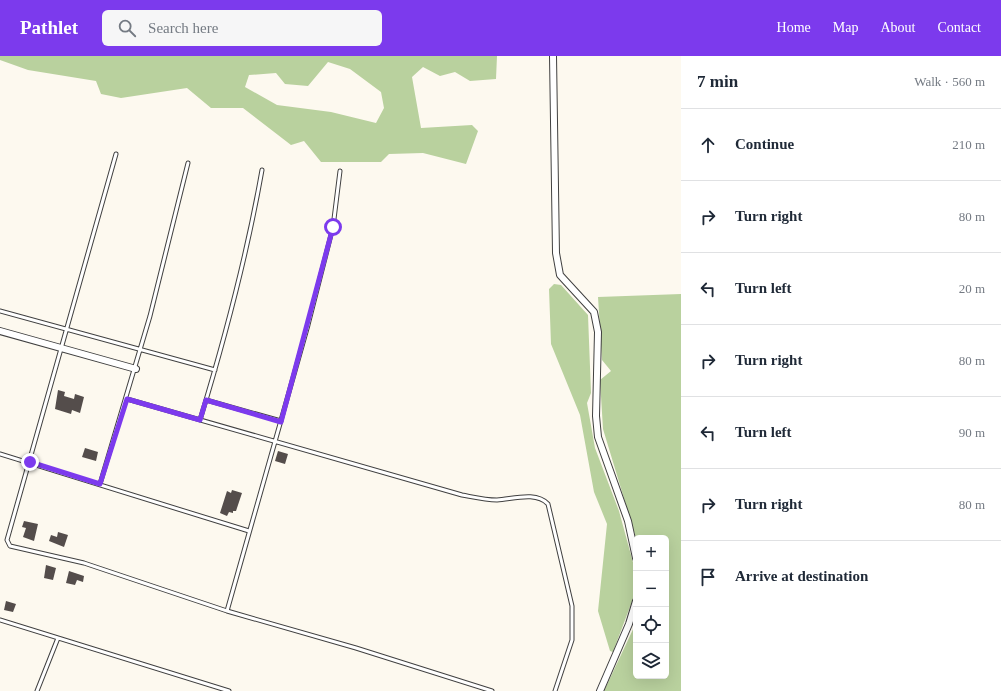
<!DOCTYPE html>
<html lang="en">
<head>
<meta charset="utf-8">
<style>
	body { margin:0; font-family:Georgia,serif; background:#f6f6f7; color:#1f2937 }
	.controls { position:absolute; right:12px; bottom:12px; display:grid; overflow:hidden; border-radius:6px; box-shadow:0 4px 16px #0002 }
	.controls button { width:36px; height:36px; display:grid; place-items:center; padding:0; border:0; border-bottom:1px solid #e0e1e3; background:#fff; color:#1f2937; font:20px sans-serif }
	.stop { position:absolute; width:12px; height:12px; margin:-9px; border:3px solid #7c3aed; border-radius:50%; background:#fff }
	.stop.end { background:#7c3aed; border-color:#fff; box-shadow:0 1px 4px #0008 }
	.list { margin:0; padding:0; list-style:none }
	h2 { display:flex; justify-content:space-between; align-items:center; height:52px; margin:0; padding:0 16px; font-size:17px }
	h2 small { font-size:13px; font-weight:400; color:#747a83 }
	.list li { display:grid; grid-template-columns:26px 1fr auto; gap:12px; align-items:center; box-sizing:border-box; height:72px; padding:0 16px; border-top:1px solid #e0e1e3 }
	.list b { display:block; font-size:15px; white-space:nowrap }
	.list em { font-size:13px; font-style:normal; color:#747a83 }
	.icon { flex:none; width:22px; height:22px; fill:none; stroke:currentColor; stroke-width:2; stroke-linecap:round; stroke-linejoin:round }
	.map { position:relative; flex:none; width:681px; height:635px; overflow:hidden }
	header { display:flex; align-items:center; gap:24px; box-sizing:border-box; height:56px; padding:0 20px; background:#7c3aed; color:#fff }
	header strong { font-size:19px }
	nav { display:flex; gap:22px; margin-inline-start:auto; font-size:14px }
	.search { width:280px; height:36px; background:#f6f6f7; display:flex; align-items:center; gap:10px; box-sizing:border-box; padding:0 14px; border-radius:6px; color:#747a83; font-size:15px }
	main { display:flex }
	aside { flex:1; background:#fff }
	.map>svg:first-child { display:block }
</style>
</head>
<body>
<header>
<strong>Pathlet</strong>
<div class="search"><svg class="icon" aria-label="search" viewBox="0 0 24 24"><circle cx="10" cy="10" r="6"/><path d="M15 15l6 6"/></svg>Search here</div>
<nav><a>Home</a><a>Map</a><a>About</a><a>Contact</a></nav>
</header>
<main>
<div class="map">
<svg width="681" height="635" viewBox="0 0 681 635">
	<rect width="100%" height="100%" fill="#fdf9ef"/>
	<path fill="#b9d19e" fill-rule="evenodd" d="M0 0H497L496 23 470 25 455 16 440 20 423 11 412 21 421 72 472 69 478 75 466 108 423 97 389 98 381 106H321L304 85 291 89 243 52H211L187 32 121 42 101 38 96 25 28 14 0 4ZM328 6 350 13 381 36 384 52 376 67 331 56 277 49 245 31 249 19 276 17 285 28 308 30Z
		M554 228 561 229 588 259 591 337 587 347 595 392 619 455 634 510V540L613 596 610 595 598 555 607 468 594 436 580 359 551 288 549 233Z
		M681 238V635H604L636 567V620H666V482H636L603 373 600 324 611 315 602 304 598 241Z"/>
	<path fill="#544d4b" d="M58 334 65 336 64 340 74 343 75 338 84 341 80 357 72 354 71 358 55 353Z
		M85 392 98 396 96 405 82 401Z
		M278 395 288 398 285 408 275 405Z
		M232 434 242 437 236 455H233V457L229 456 227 460 220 457 227 435 231 437Z
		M24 465 38 468 34 485 23 481 26 472 22 471Z
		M58 476 68 479 64 491 49 485 51 479 57 481Z
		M46 509 56 512 53 524 44 522Z
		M69 515 84 520 83 526 77 524 75 529 66 527Z
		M6 545 16 548 13 556 4 554Z"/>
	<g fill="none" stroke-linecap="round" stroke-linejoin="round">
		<g stroke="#404040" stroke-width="5">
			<path id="service" d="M116 98 7 484 10 490 84 507 227 555 356 592 492 635
				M0 255 215 314
				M127 343 462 439C473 441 485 444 497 444 513 443 536 435 548 448L572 550V584L555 635
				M206 344 281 365
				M200 364C225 282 247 199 262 114
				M0 398 249 475
				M100 428 150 260 188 107
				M227 555 308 269 333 171 340 115
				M0 564 229 635
				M37 635 58 582"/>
		</g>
		<g stroke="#404040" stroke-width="8">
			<path id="minor" d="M553 0 556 197 560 219 594 256 598 276 596 360 598 381 628 465 636 502
				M0 275 136 313
				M600 635 629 568 636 545"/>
		</g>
		<use href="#service" stroke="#fff" stroke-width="3"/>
		<use href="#minor" stroke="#fff" stroke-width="6"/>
	</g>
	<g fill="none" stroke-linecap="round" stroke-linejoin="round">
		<path stroke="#7c3aed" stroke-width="5" d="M30 406 100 428 127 343 200 364 206 344 281 366 333 171"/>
	</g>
</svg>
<div class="controls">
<button>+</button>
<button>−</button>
<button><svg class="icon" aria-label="locate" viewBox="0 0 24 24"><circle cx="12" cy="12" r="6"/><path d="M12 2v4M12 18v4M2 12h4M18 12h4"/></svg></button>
<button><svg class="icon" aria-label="layers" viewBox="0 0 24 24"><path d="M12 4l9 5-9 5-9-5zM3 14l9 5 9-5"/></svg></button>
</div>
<div class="stop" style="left:333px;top:171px"></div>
<div class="stop end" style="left:30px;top:406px"></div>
</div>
<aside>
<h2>7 min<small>Walk · 560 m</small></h2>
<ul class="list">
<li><svg class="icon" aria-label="ahead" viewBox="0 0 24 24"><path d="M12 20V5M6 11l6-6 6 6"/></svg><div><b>Continue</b></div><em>210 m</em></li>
<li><svg class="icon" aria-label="right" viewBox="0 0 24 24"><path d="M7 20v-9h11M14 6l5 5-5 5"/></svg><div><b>Turn right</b></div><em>80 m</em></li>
<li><svg class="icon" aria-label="left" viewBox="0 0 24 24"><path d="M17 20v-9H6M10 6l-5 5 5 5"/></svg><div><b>Turn left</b></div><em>20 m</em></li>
<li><svg class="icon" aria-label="right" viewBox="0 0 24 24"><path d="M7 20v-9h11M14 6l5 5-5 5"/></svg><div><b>Turn right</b></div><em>80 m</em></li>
<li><svg class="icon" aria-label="left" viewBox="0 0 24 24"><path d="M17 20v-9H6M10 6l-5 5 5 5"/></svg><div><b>Turn left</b></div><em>90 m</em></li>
<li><svg class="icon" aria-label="right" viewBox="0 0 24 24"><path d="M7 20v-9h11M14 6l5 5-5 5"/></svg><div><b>Turn right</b></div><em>80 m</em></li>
<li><svg class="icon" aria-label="arrive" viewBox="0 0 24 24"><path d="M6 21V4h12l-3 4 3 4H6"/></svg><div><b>Arrive at destination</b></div></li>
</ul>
</aside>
</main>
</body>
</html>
